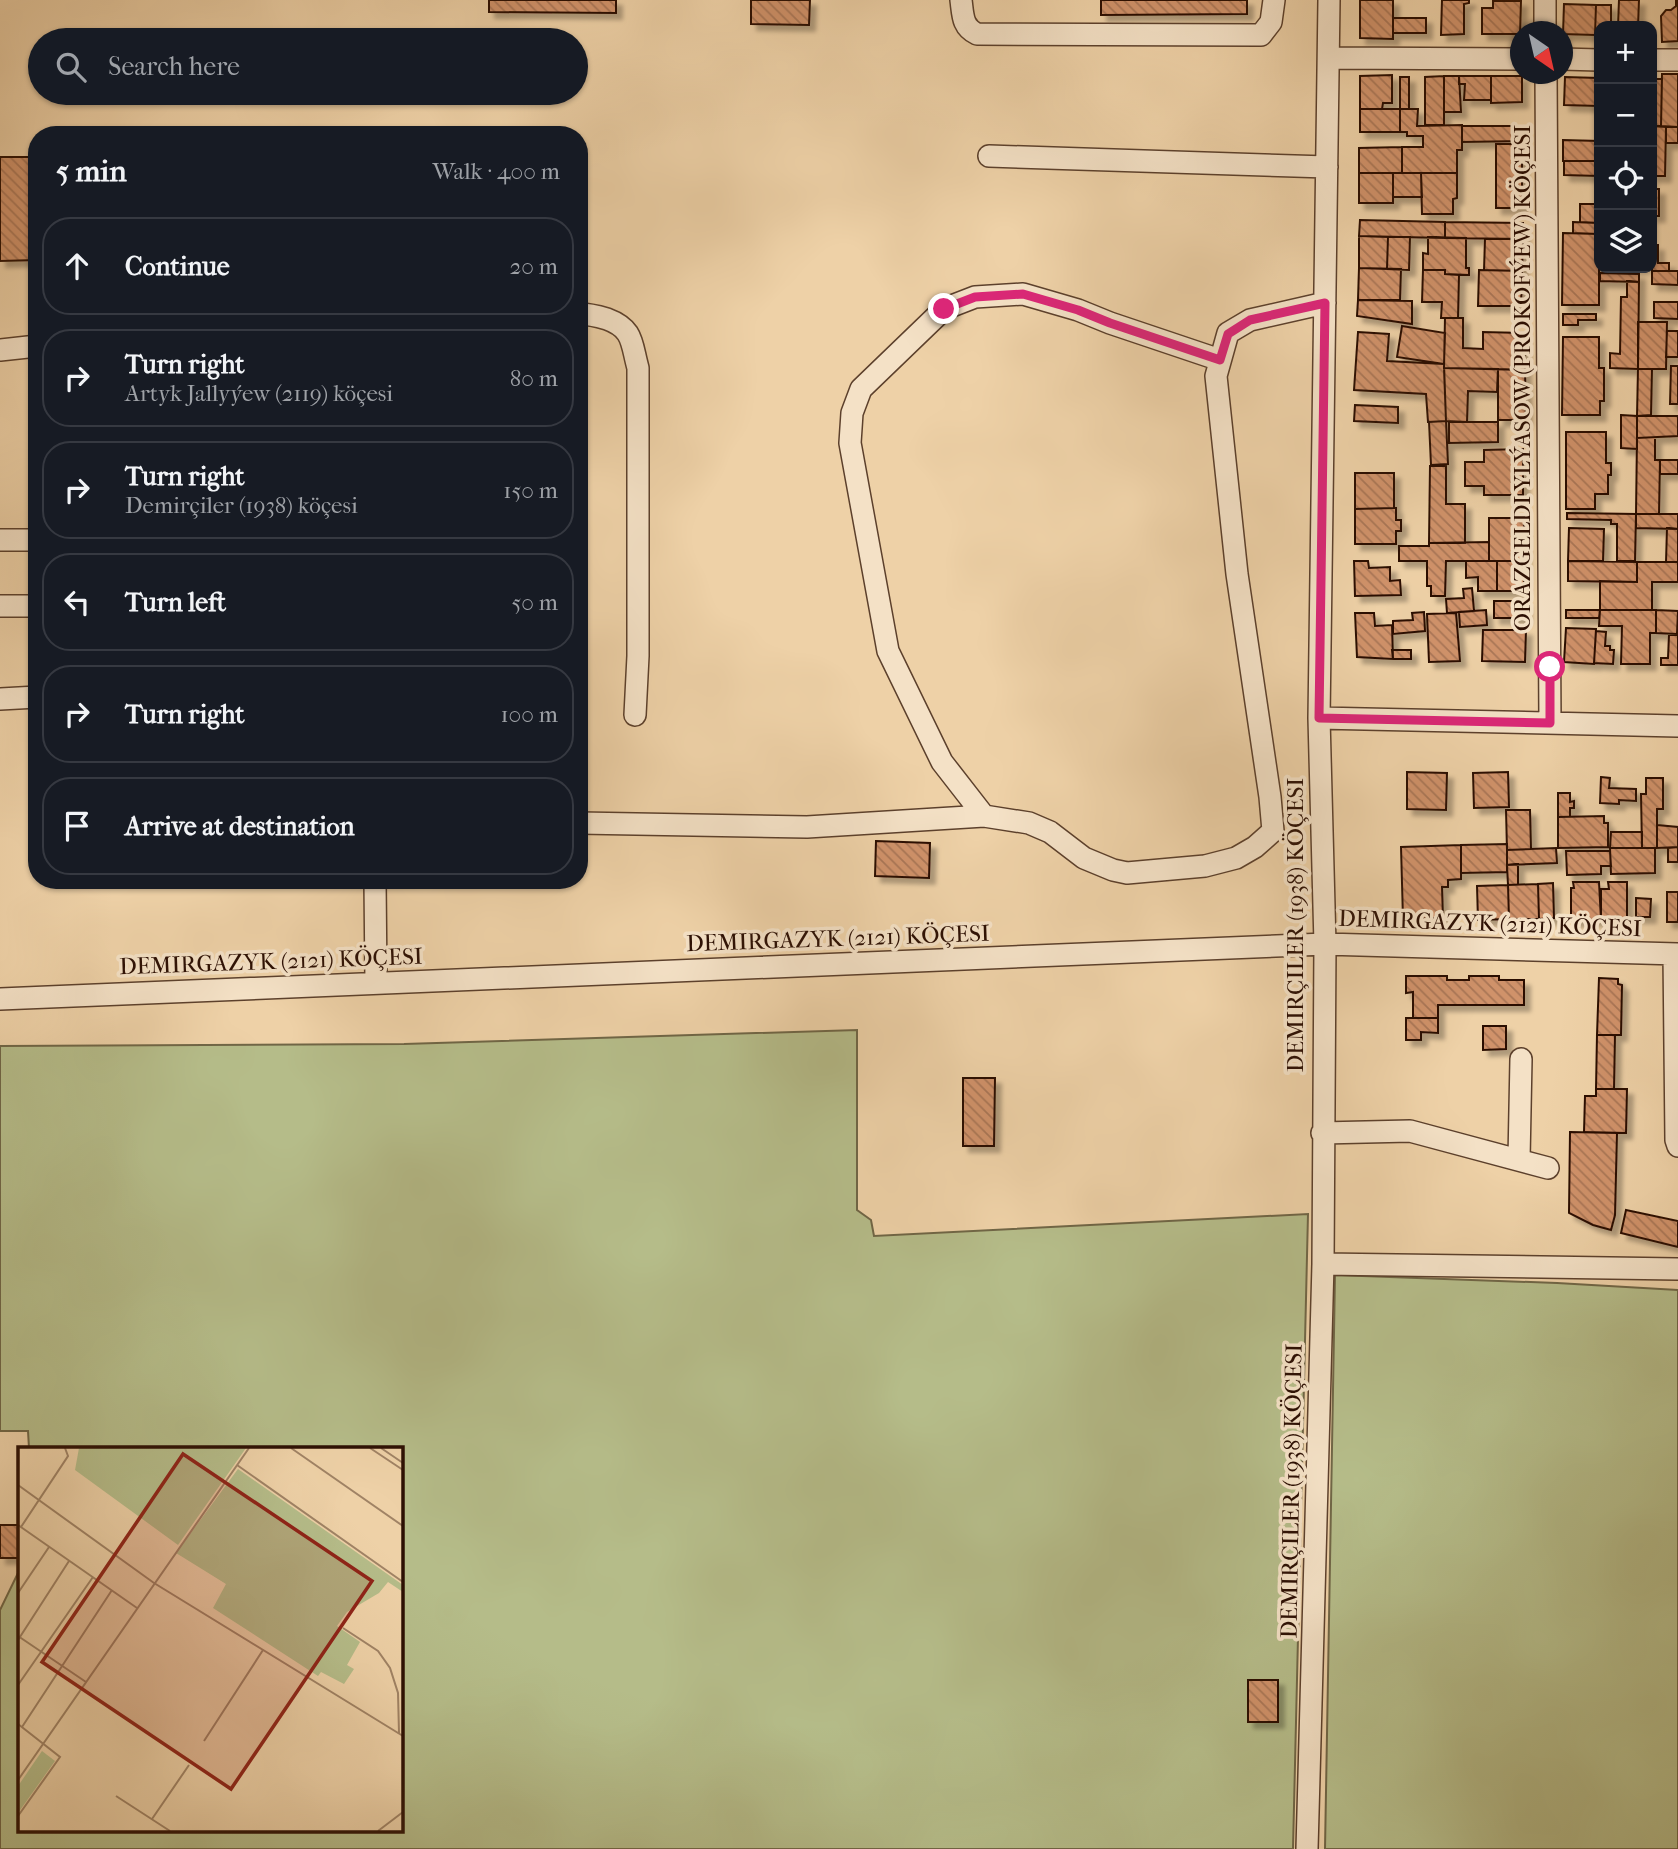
<!DOCTYPE html>
<html lang="en">
<head>
<meta charset="utf-8">
<style>
	body { margin:0; font-family:"IM FELL French Canon",serif; background:#242831; color:#f1f3f6 }
	.controls { position:absolute; right:21px; top:21px; display:grid; overflow:hidden; border-radius:14px; box-shadow:0 2px 5px #0004 }
	.controls button { width:63px; height:63px; display:grid; place-items:center; padding:0; border:0; border-bottom:2px solid #363941; background:#171b24; color:#f1f3f6; font:35px sans-serif }
	.compass { position:absolute; left:1510px; top:21px; width:63px; height:63px; border-radius:50%; background:#171b24; box-shadow:0 2px 5px #0004; rotate:146deg }
	.stop { position:absolute; width:21px; height:21px; margin:-16px; border:5px solid #db2777; border-radius:50%; background:#fff }
	.stop.end { background:#db2777; border-color:#fff; box-shadow:0 2px 7px #0008 }
	.list { margin:0; padding:0; list-style:none }
	h2 { display:flex; justify-content:space-between; align-items:center; height:91px; margin:0; padding:0 28px; font-size:30px }
	h2 small { font-size:23px; font-weight:400; color:#9ea1a6 }
	.list li { display:grid; grid-template-columns:46px 1fr auto; gap:21px; align-items:center; box-sizing:border-box; height:98px; margin:0 14px 14px; padding:0 14px; border:2px solid #363941; border-radius:28px }
	.list b { display:block; font-size:26px; white-space:nowrap }
	.list p { margin:0; font-size:23px; white-space:nowrap; color:#9ea1a6 }
	.list em { font-size:23px; font-style:normal; color:#9ea1a6 }
	.icon { flex:none; width:38px; height:38px; fill:none; stroke:currentColor; stroke-width:2; stroke-linecap:round; stroke-linejoin:round }
	.map { position:relative; flex:none; width:1678px; height:1849px; overflow:hidden }
	.search { position:absolute; background:#171b24; box-shadow:0 2px 5px #0004; left:28px; top:28px; width:560px; height:77px; display:flex; align-items:center; gap:18px; box-sizing:border-box; padding:0 24px; border-radius:38px; color:#9ea1a6; font-size:26px }
	.panel { position:absolute; background:#171b24; box-shadow:0 2px 5px #0004; left:28px; top:126px; width:560px; height:763px; border-radius:28px }
	.map>svg:first-child { display:block }
</style>
</head>
<body>
<div class="map">
<svg width="1678" height="1849" viewBox="0 0 1678 1849">
	<defs>
		<pattern id="building-back-hatch" width="6" height="6" patternUnits="userSpaceOnUse" patternTransform="scale(1.75)"><rect width="6" height="6" fill="#d0926b"/><path d="M-1 5l2 2M0 0l6 6M5-1l2 2" fill="none" stroke="#a97656"/></pattern>
		<filter id="shadow"><feDropShadow dx="6" dy="6" stdDeviation="2" flood-color="#0004"/></filter>
	</defs>
	<rect width="100%" height="100%" fill="#eed1a7"/>
	<filter id="stains"><feTurbulence type="fractalNoise" baseFrequency=".00286" numOctaves="4"/><feColorMatrix values="0 0 0 0 .2 0 0 0 0 .09 0 0 0 0 .02 0 0 0 .5 -.17"/></filter>
	<radialGradient id="worn" r=".72"><stop offset=".6" stop-color="#630" stop-opacity="0"/><stop offset="1" stop-color="#630" stop-opacity=".3"/></radialGradient>
	<path fill="#b5bc89" stroke="#706646" stroke-width="2" d="M857 1030V1210L871 1220 874 1236 1308 1214 1293 1849H0V1610L19 1571V1830H401V1448H29L28 1431H0V1046L404 1044Z
		M1335 1275 1557 1283 1678 1290V1849H1325Z"/>
	<path fill="url(#building-back-hatch)" stroke="#2c0f03" stroke-width="2" filter="url(#shadow)" d="M489 0H616V13L489 12Z
		M751 0H810L809 25 751 24Z
		M1101 0H1247V14L1101 15Z
		M1360 0H1393V39L1360 38Z
		M1442 0H1469V3L1464 4V34L1441 35Z
		M1619 0H1639L1638 26H1618Z
		M1676 0H1678V41L1662 42 1661 16 1666 10H1671L1676 6Z
		M1493 1H1521L1520 34H1482V8H1493Z
		M1564 4 1596 5 1595 35 1563 34Z
		M1596 5H1611V26H1599V35H1595Z
		M1393 18H1426V33H1393Z
		M1662 74H1678V127L1661 126Z
		M1392 75V103H1383L1382 109H1360V76Z
		M1444 76V125H1425V77Z
		M1444 76H1459L1461 112H1444Z
		M1459 76H1491V100H1464L1465 84H1459Z
		M1491 76H1522V102L1491 103Z
		M1400 77H1409V109H1400Z
		M1565 77 1599 78V106L1564 105Z
		M1652 79H1662L1661 126H1652Z
		M1360 109H1400V132H1360Z
		M1400 109H1418L1417 126 1462 125V150H1457V173H1402V147H1423V136H1407V132H1400Z
		M1462 126H1522V141L1462 142Z
		M1652 126 1666 127 1665 176H1652Z
		M1666 127H1678V143H1666Z
		M1563 140 1599 141V161H1563Z
		M1496 144H1522V208H1496Z
		M1402 147V173H1359V148Z
		M0 157H37V260L0 261Z
		M1564 161H1599V176L1564 175Z
		M1359 173H1393V203H1359Z
		M1393 173H1421L1422 197H1393Z
		M1421 173H1457V198L1453 199V214H1422Z
		M1652 189H1659V216H1652Z
		M1580 204H1599V223L1580 222Z
		M1360 220 1445 222V238L1359 236Z
		M1445 222 1523 223V239L1445 238Z
		M1573 222 1598 223V234L1573 233Z
		M1563 233 1599 234V305H1562Z
		M1359 236 1388 237 1387 269 1359 268Z
		M1388 237H1410L1409 270 1387 269Z
		M1428 237 1466 238V268H1469V275L1445 274V270H1423V253L1428 254Z
		M1485 239H1523L1522 271 1484 270Z
		M1653 245H1658V263H1669V271H1652Z
		M1359 268 1401 269 1400 300H1358Z
		M1423 270H1445V274L1459 275 1458 318H1441L1442 302H1422Z
		M1479 270 1522 271 1521 306H1478Z
		M1652 271H1678V285L1652 284Z
		M1600 273 1639 274V282L1600 281Z
		M1627 281 1639 282 1638 369 1610 368V353L1620 354 1621 297H1627Z
		M1358 300 1412 301V324L1357 316Z
		M1654 302H1678V319L1654 318Z
		M1563 314H1596V320H1578V325H1563Z
		M1445 318H1463V348L1483 349V332L1524 333 1525 370 1444 368Z
		M1638 322H1667L1666 369H1638Z
		M1402 326 1445 333 1444 364 1397 357Z
		M1667 331H1678V357H1666Z
		M1358 332 1389 334 1387 361 1444 364 1446 421 1428 422 1426 394 1354 390Z
		M1563 337H1599V368H1604V401H1600V415H1562Z
		M1671 366H1678V404H1670Z
		M1444 368 1498 369 1497 392 1468 391 1467 422 1446 421Z
		M1498 369 1525 370 1526 420H1498Z
		M1638 369H1652L1651 415 1637 416Z
		M1355 405 1398 407V423L1354 421Z
		M1621 415 1637 416V449L1621 448Z
		M1637 416H1678V436L1637 438Z
		M1446 421 1448 464 1431 465 1429 422Z
		M1449 422H1498V442L1449 443Z
		M1566 432H1606V463H1611V475H1608V494H1595V509H1566Z
		M1637 438H1655V460H1660L1659 514H1636Z
		M1523 449V495H1484V486H1465V462H1484V450Z
		M1660 460H1678V474H1660Z
		M1430 466H1446V504H1465V543H1429Z
		M1355 473H1394V508L1355 509Z
		M1394 508H1396V520H1401V531H1396V544H1355V509Z
		M1567 513 1636 514 1635 561H1617V524H1611V520L1567 519Z
		M1636 514H1678V529L1636 528Z
		M1489 518H1524V561H1489Z
		M1569 528 1604 529 1603 561H1568Z
		M1667 528 1678 529V562H1666Z
		M1489 542V561H1446L1445 596H1431V586H1427V561H1399V546H1429V543Z
		M1354 561H1368L1369 568 1390 567V581L1400 580 1401 595 1355 596Z
		M1466 561H1497V591H1478V577L1466 578Z
		M1497 561H1524V591H1497Z
		M1568 561 1637 562V582L1568 581Z
		M1637 562H1678V582H1652V610H1600V581L1637 582Z
		M1472 588 1474 611 1447 613 1446 599 1464 598 1463 589Z
		M1494 601H1525V618H1494Z
		M1486 610 1487 625 1460 627 1459 612Z
		M1566 610H1600L1599 618H1566Z
		M1600 610H1656V633H1650V664H1621L1622 626H1599Z
		M1656 610 1678 611 1677 634 1656 633Z
		M1424 612 1425 631 1393 634V621L1413 620 1412 613Z
		M1355 613H1374L1375 626 1392 625 1393 659 1357 657Z
		M1456 613 1460 661 1429 662 1427 614Z
		M1566 628 1596 629 1594 664 1564 662Z
		M1483 630H1526L1525 662 1482 661Z
		M1596 631 1606 632 1605 646H1610V650H1614L1613 664 1594 663Z
		M1669 635H1678V665H1661V658H1668Z
		M1392 650H1411V659H1393Z
		M1407 772 1447 773 1446 810 1407 809Z
		M1508 772 1509 807 1474 808 1473 773Z
		M1601 777 1610 778 1609 788 1636 789V801L1619 800V804L1600 803Z
		M1646 778H1663V809H1657V848H1642L1641 794H1646Z
		M1558 793H1570V802L1574 801V808H1570V817H1558Z
		M1506 810H1530L1531 849 1507 850Z
		M1604 816V823H1608V847L1558 848V817Z
		M1657 825 1678 827V847L1657 848Z
		M1611 832H1642V848H1610Z
		M876 841 930 843 929 878 875 876Z
		M1507 844V872L1461 873V845Z
		M1461 845V879L1448 880V887H1442L1443 918 1403 919 1401 847Z
		M1678 847V862H1668V848Z
		M1556 848 1557 863 1507 865V850Z
		M1610 848H1655V873L1611 874Z
		M1566 851H1610L1611 866H1601V874L1567 875Z
		M1518 864V885H1508L1507 865Z
		M1573 882H1599L1601 920 1571 921V888H1574Z
		M1608 882H1627V920H1601V889H1609Z
		M1553 883 1554 918 1539 919 1538 884Z
		M1538 884 1539 919H1509L1508 885Z
		M1508 885 1509 919 1478 920 1477 886Z
		M1667 892H1678V922H1667Z
		M1636 898 1651 899 1650 917H1636Z
		M1406 976H1447V980H1469V976H1499V980H1524V1005H1438V1018H1413V992L1406 993Z
		M1599 978 1618 979V984L1622 985 1621 1035H1597Z
		M1406 1018H1438V1033L1421 1032V1040H1406Z
		M1483 1026H1506V1049L1483 1050Z
		M1597 1035H1615L1614 1089H1596Z
		M963 1078H995L994 1146H963Z
		M1596 1089H1627L1626 1133 1584 1132 1585 1096H1596Z
		M1570 1132 1617 1133 1615 1215 1611 1230 1593 1225 1569 1213Z
		M1626 1210 1678 1221V1247L1621 1233Z
		M0 1525H19V1558H0Z
		M1248 1680H1278V1722H1248Z"/>
	<g fill="none" stroke-linecap="round" stroke-linejoin="round">
		<g stroke="#5c402c" stroke-width="24">
			<path id="minor" d="M961 0C963 15 962 27 977 34L1261 35 1271 22 1274 0
				M1545 0V32
				M1329 58 1520 59
				M1562 59 1599 60
				M1652 60H1678
				M1546 74 1550 723
				M989 156 1327 167
				M579 314C589 314 597 316 607 319 634 329 631 343 638 368V656L635 715
				M0 350 37 346
				M0 540H37
				M0 606H37
				M0 699 37 697
				M1319 718 1678 726
				M984 816 942 762 888 651 850 443 852 413 861 389 944 309 975 297 1023 294 1078 310 1110 323 1220 360
				M579 823 807 827 984 816 1029 823 1050 832 1084 858 1113 870 1127 873 1205 866 1236 858 1255 847 1273 831 1270 797 1237 574 1216 376 1228 333 1250 320 1325 303
				M375 880 376 983
				M1674 954 1676 1140 1678 1146
				M0 999 1325 944 1678 954
				M1322 1133 1410 1131 1548 1168
				M1519 1159 1521 1059
				M1323 1264 1678 1269
				M1307 1849 1323 1264 1325 944 1319 718 1329 0"/>
		</g>
		<use href="#minor" stroke="#f4e1c6" stroke-width="21"/>
	</g>
	<g fill="none" stroke-linecap="round" stroke-linejoin="round">
		<path stroke="#db2777" stroke-width="9" d="M944 309 975 297 1023 294 1078 310 1110 323 1220 360 1228 334 1250 320 1325 303 1319 718 1550 723V667"/>
	</g>
	<g text-anchor="middle" stroke-width="7" stroke-linejoin="round" paint-order="stroke">
		<g font-size="23" fill="#2c0f03" stroke="#f4e1c6">
			<text transform="translate(1522 378) rotate(-90)" y="8">ORAZGELDI YLÝASOW (PROKOFÝEW) KÖÇESI</text>
			<text transform="translate(1490 923) rotate(2)" y="8">DEMIRGAZYK (2121) KÖÇESI</text>
			<text transform="translate(1295 925) rotate(-90)" y="8">DEMIRÇILER (1938) KÖÇESI</text>
			<text transform="translate(838 938) rotate(-2)" y="8">DEMIRGAZYK (2121) KÖÇESI</text>
			<text transform="translate(271 961) rotate(-2)" y="8">DEMIRGAZYK (2121) KÖÇESI</text>
			<text transform="translate(1291 1491) rotate(-89)" y="8">DEMIRÇILER (1938) KÖÇESI</text>
		</g>
	</g>
	<g transform="translate(18 1447)">
		<rect width="385" height="385" fill="#eed1a7"/>
		<path d="M61 1H228L160 98 57 23ZM220 22 385 138V145L370 135 361 146 329 165 319 179 342 195 329 218 336 222 326 237 303 225 300 229 195 161 208 137 158 106Z" fill="#b5bc89"/>
		<path d="M24 304 37 314 0 366V339Z" fill="#b5bc89"/>
		<path fill="none" stroke="#a08365" stroke-width="2" d="M273 1 385 79M352 1 385 23M363 1 385 16M219 18 385 135M0 38 136 136 385 289M0 78 119 161M3 80 50 9 47 1M0 146 31 100M325 181 360 204 372 221 380 246 381 286M0 189 68 235M0 193 51 114M0 238 75 130M0 277 42 310 0 369M4 280 94 143M186 294 245 203M0 333 231 1M98 349 152 384M134 372 171 318M360 384 385 365"/>
		<path fill="#8f2418" fill-opacity="0.15" stroke="#8f2418" stroke-width="3.5" d="M165 7 354 134 213 342 24 215Z"/>
		<rect width="385" height="385" fill="none" stroke="#2c0f03" stroke-width="3.5"/>
	</g>
	<rect width="100%" height="100%" filter="url(#stains)"/>
	<rect width="100%" height="100%" fill="url(#worn)"/>
</svg>
<div class="controls">
<button>+</button>
<button>−</button>
<button><svg class="icon" aria-label="locate" viewBox="0 0 24 24"><circle cx="12" cy="12" r="6"/><path d="M12 2v4M12 18v4M2 12h4M18 12h4"/></svg></button>
<button><svg class="icon" aria-label="layers" viewBox="0 0 24 24"><path d="M12 4l9 5-9 5-9-5zM3 14l9 5 9-5"/></svg></button>
</div>
<svg class="compass" viewBox="-18 -18 36 36"><path d="M0-13l5 13h-10z" fill="#e53935"/><path d="M0 13l5-13h-10z" fill="#9ea1a6"/></svg>
<div class="stop" style="left:1550px;top:667px"></div>
<div class="stop end" style="left:944px;top:309px"></div>
<div class="search"><svg class="icon" aria-label="search" viewBox="0 0 24 24"><circle cx="10" cy="10" r="6"/><path d="M15 15l6 6"/></svg>Search here</div>
<section class="panel">
<h2>5 min<small>Walk · 400 m</small></h2>
<ul class="list">
<li><svg class="icon" aria-label="ahead" viewBox="0 0 24 24"><path d="M12 20V5M6 11l6-6 6 6"/></svg><div><b>Continue</b></div><em>20 m</em></li>
<li><svg class="icon" aria-label="right" viewBox="0 0 24 24"><path d="M7 20v-9h11M14 6l5 5-5 5"/></svg><div><b>Turn right</b><p>Artyk Jallyýew (2119) köçesi</p></div><em>80 m</em></li>
<li><svg class="icon" aria-label="right" viewBox="0 0 24 24"><path d="M7 20v-9h11M14 6l5 5-5 5"/></svg><div><b>Turn right</b><p>Demirçiler (1938) köçesi</p></div><em>150 m</em></li>
<li><svg class="icon" aria-label="left" viewBox="0 0 24 24"><path d="M17 20v-9H6M10 6l-5 5 5 5"/></svg><div><b>Turn left</b></div><em>50 m</em></li>
<li><svg class="icon" aria-label="right" viewBox="0 0 24 24"><path d="M7 20v-9h11M14 6l5 5-5 5"/></svg><div><b>Turn right</b></div><em>100 m</em></li>
<li><svg class="icon" aria-label="arrive" viewBox="0 0 24 24"><path d="M6 21V4h12l-3 4 3 4H6"/></svg><div><b>Arrive at destination</b></div></li>
</ul>
</section>
</div>
</body>
</html>
